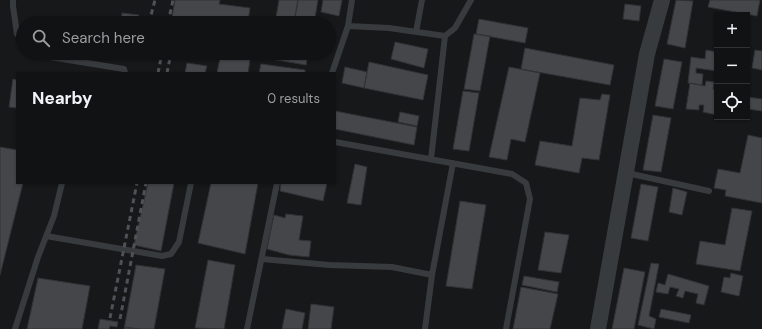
<!DOCTYPE html>
<html lang="en">
<head>
<meta charset="utf-8">
<style>
	body { margin:0; font-family:"DM Sans",sans-serif; background:#1e2021; color:#f1f3f6 }
	.controls { position:absolute; right:12px; top:12px; display:grid; overflow:hidden; border-radius:0px; box-shadow:0 1px 3px #0004 }
	.controls button { width:36px; height:36px; display:grid; place-items:center; padding:0; border:0; border-bottom:1px solid #303233; background:#111213; color:#f1f3f6; font:20px sans-serif }
	.list { margin:0; padding:0; list-style:none }
	h2 { display:flex; justify-content:space-between; align-items:center; height:52px; margin:0; padding:0 16px; font-size:17px }
	h2 small { font-size:13px; font-weight:400; color:#9c9ea0 }
	.icon { flex:none; width:22px; height:22px; fill:none; stroke:currentColor; stroke-width:2; stroke-linecap:round; stroke-linejoin:round }
	.map { position:relative; flex:none; width:762px; height:329px; overflow:hidden }
	.search { position:absolute; background:#111213; box-shadow:0 1px 3px #0004; left:16px; top:16px; width:320px; height:44px; display:flex; align-items:center; gap:10px; box-sizing:border-box; padding:0 14px; border-radius:22px; color:#9c9ea0; font-size:15px }
	.panel { position:absolute; background:#111213; box-shadow:0 1px 3px #0004; left:16px; top:72px; width:320px; height:112px; border-radius:0px }
	.map>svg:first-child { display:block }
</style>
</head>
<body>
<div class="map">
<svg width="762" height="329" viewBox="0 0 762 329">
	<rect width="100%" height="100%" fill="#171819"/>
	<path fill="#444649" stroke="#313235" d="M175 0H220L219 4 250 8 248 21 217 18 216 23H171Z
		M279 0H298L294 23H275Z
		M298 0H318L314 23H294Z
		M323 0H342L339 16 321 12Z
		M676 0 693 1 685 48 667 44Z
		M710 0H760L757 16 708 7Z
		M625 4 641 6 639 21 623 19Z
		M122 13 139 15 137 23H121Z
		M479 19 528 28 525 43 476 34Z
		M474 34 490 36 480 91 464 89Z
		M395 42 428 49 424 68 391 59Z
		M525 48 614 65 610 85 521 69Z
		M706 50 717 52V71L696 68V73L703 74 702 85 688 83 691 57 705 59Z
		M755 50 762 51V70L752 68Z
		M173 53H209V59Z
		M221 53H251L248 73H217Z
		M266 53H308L306 65 265 58Z
		M664 59 682 62 673 109 655 106Z
		M369 62 428 75 423 100 364 88Z
		M187 63 207 66 205 73H185Z
		M261 64 305 70V73H259Z
		M345 67 367 72 364 88 342 83Z
		M509 67 540 73 525 142 511 139 507 160 489 157Z
		M13 79 17 80V108L9 107Z
		M706 81 714 82 713 89 717 90V115L703 112 704 105H699V110L686 109 690 83 705 86Z
		M463 91 479 93 469 151 453 149Z
		M602 94 610 95 599 160 582 158 579 173 535 165 540 141 572 146 580 98 600 100Z
		M747 97 762 99V111L747 109Z
		M335 111 417 127 414 145 335 129Z
		M400 112 419 116 417 126 398 122Z
		M653 115 671 118 661 172 643 170Z
		M748 135 762 138V203L725 196 726 190 714 188 718 169 740 173Z
		M0 147 17 150V183H23L0 275Z
		M355 164 367 167 361 205 347 203Z
		M148 183H174L161 251 134 245Z
		M211 183H258L245 254 198 243Z
		M281 183H327L323 201 280 191Z
		M641 184 658 187 648 241 631 238Z
		M673 188 687 192 682 215 669 212Z
		M460 201 486 205 472 289 446 286Z
		M732 208 752 211 740 271 696 264 700 241 725 245Z
		M286 214 303 216 299 240 311 241 309 257 289 255 267 249 274 215 285 218Z
		M545 232 569 235 561 273 538 270Z
		M208 260 235 265 224 329 195 328Z
		M651 263 659 264 649 316 656 319 654 329 638 325Z
		M136 265 165 269 154 329H124Z
		M624 268 645 272 634 329H612Z
		M731 273 743 276 739 296 721 292 724 277 730 278Z
		M668 274 709 286 704 305 696 303 698 294 685 291 683 298 676 296 679 289 670 287 668 294 656 292 658 283 665 285Z
		M524 276 559 282 557 292 522 285Z
		M38 278 90 286 82 329H27Z
		M521 287 558 294 550 329H513Z
		M311 304 334 307 331 329H308Z
		M286 309 305 313 302 329H282Z
		M661 309 691 315 689 323 659 317Z
		M100 319 118 322 117 327 110 326 109 329H98Z
		M125 327 139 329H124Z"/>
	<g fill="none" stroke-linecap="round" stroke-linejoin="round">
		<path stroke="#383b3e" stroke-width="6" d="M13 0V6L17 34 23 38
			M348 26 389 28 445 36 455 28 471 0
			M416 32 422 0
			M44 53 50 57 124 69 125 73
			M332 73 348 26 352 0
			M335 142 512 174 526 183 530 199 506 329
			M431 159 445 36
			M627 173 709 191
			M46 236 162 256 171 254 179 242 191 183
			M262 259 329 265 392 267 432 275
			M15 329 38 257 54 216 62 183
			M247 329 277 183
			M425 329 432 275 453 163"/>
		<path stroke="#383b3e" stroke-width="16" d="M598 329 647 54 662 0"/>
		<path stroke="#4e5155" stroke-width="3" stroke-dasharray="5 4" stroke-linecap="butt" d="M149 23 155 0
			M168 23 173 0
			M141 54 142 53
			M158 73 162 53
			M167 73 171 53
			M110 318 137 183
			M120 319 146 183"/>
	</g>
</svg>
<div class="controls">
<button>+</button>
<button>−</button>
<button><svg class="icon" aria-label="locate" viewBox="0 0 24 24"><circle cx="12" cy="12" r="6"/><path d="M12 2v4M12 18v4M2 12h4M18 12h4"/></svg></button>
</div>
<div class="search"><svg class="icon" aria-label="search" viewBox="0 0 24 24"><circle cx="10" cy="10" r="6"/><path d="M15 15l6 6"/></svg>Search here</div>
<section class="panel">
<h2>Nearby<small>0 results</small></h2>
<ul class="list">
</ul>
</section>
</div>
</body>
</html>
